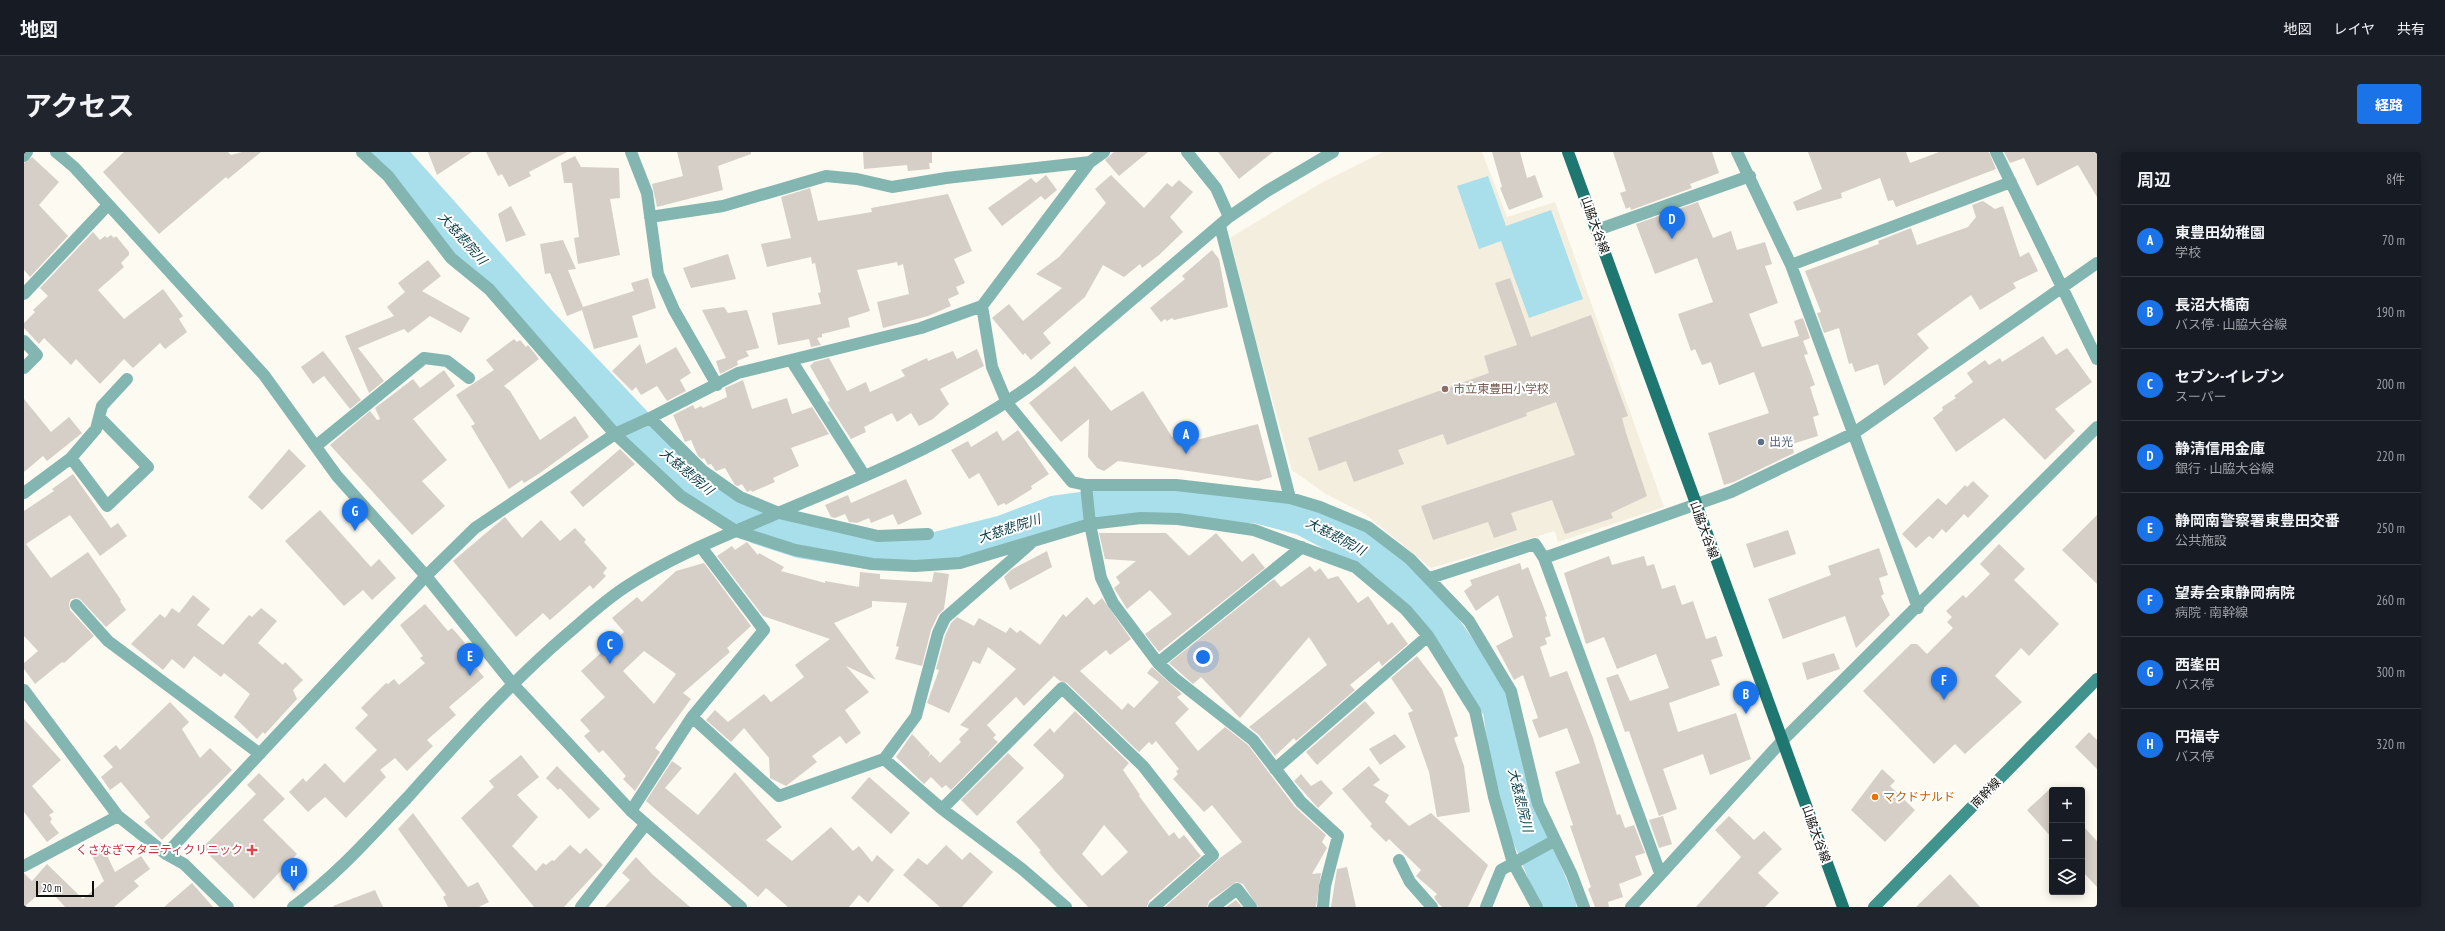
<!DOCTYPE html>
<html lang="ja">
<head>
<meta charset="utf-8">
<style>
	body { margin:0; font-family:"PT Sans Narrow","Noto Sans JP",sans-serif; background:#20242c; color:#f1f3f6 }
	.controls { position:absolute; right:12px; bottom:12px; display:grid; overflow:hidden; border-radius:4px; box-shadow:0 2px 10px #0003 }
	.controls button { width:36px; height:36px; display:grid; place-items:center; padding:0; border:0; border-bottom:1px solid #363941; background:#171b24; color:#f1f3f6; font:20px sans-serif }
	.scale { position:absolute; left:12px; bottom:10px; width:58px; box-sizing:border-box; padding-left:4px; border:2px solid #0f0f0c; border-top:0; font-size:11px; line-height:14px; white-space:nowrap; color:#0f0f0c; -webkit-text-stroke:3px #fff; paint-order:stroke }
	.you { position:absolute; left:1179px; top:505px; width:14px; height:14px; margin:-10px; border:3px solid #fff; border-radius:50%; background:#1a73e8; box-shadow:0 0 0 6px #1a73e833 }
	.badge { display:grid; place-items:center; width:26px; height:26px; border-radius:50%; background:#1a73e8; color:#fff; font-size:13px; font-weight:700 }
	.pin { position:absolute; translate:-50% -33px; filter:drop-shadow(0 1px 2px #0008) }
	.pin::after { content:''; position:absolute; top:21px; width:14px; height:12px; background:inherit; clip-path:polygon(0 0,100% 0,50% 100%) }
	.list { margin:0; padding:0; list-style:none }
	h2 { display:flex; justify-content:space-between; align-items:center; height:52px; margin:0; padding:0 16px; font-size:17px }
	h2 small { font-size:13px; font-weight:400; color:#9ea1a6 }
	.list li { display:grid; grid-template-columns:26px 1fr auto; gap:12px; align-items:center; box-sizing:border-box; height:72px; padding:0 16px; border-top:1px solid #363941 }
	.list b { display:block; font-size:15px; white-space:nowrap }
	.list p { margin:0; font-size:13px; white-space:nowrap; color:#9ea1a6 }
	.list em { font-size:13px; font-style:normal; color:#9ea1a6 }
	.icon { flex:none; width:22px; height:22px; fill:none; stroke:currentColor; stroke-width:2; stroke-linecap:round; stroke-linejoin:round }
	.map { position:relative; flex:none; width:2073px; height:755px; overflow:hidden; border-radius:4px }
	header { display:flex; align-items:center; gap:24px; box-sizing:border-box; height:56px; padding:0 20px; background:#171b24; border-bottom:1px solid #363941 }
	header strong { font-size:19px }
	nav { display:flex; gap:22px; margin-inline-start:auto; font-size:14px }
	.intro { display:flex; align-items:center; justify-content:space-between; box-sizing:border-box; height:96px; padding:0 24px }
	h1 { margin:0; font-size:28px }
	.button { padding:10px 18px; border-radius:4px; background:#1a73e8; color:#fff; font-size:14px; font-weight:700 }
	main { display:flex; gap:24px; padding:0 24px }
	aside { flex:1; background:#171b24; border-radius:4px; box-shadow:0 2px 10px #0003 }
	.map>svg:first-child { display:block }
</style>
</head>
<body>
<header>
<strong>地図</strong>
<nav><a>地図</a><a>レイヤ</a><a>共有</a></nav>
</header>
<div class="intro"><h1>アクセス</h1><a class="button">経路</a></div>
<main>
<div class="map">
<svg width="2073" height="755" viewBox="0 0 2073 755">
	<rect width="100%" height="100%" fill="#fdfaf1"/>
	<path fill="#f3eede" d="M1359 0H1458L1483 65 1531 50 1640 355 1534 390 1531 379 1407 416 1341 362 1302 342 1268 318 1231 185 1206 86 1297 31Z"/>
	<path fill="#a9deeb" d="M1464 24 1482 74 1527 58 1559 147 1505 166 1477 89 1455 97 1433 34Z"/>
	<g fill="none" stroke-linecap="round" stroke-linejoin="round">
		<path stroke="#a9deeb" stroke-width="35" d="M363 0 512 167 630 292 661 322 735 375 778 389 847 400 910 398 978 381 1031 361 1097 352H1189L1234 354 1279 366 1362 410 1398 445 1476 556 1482 596 1501 673 1535 755"/>
	</g>
	<path fill="#d5cfc7" fill-rule="evenodd" d="M100 0H204L207 3 218 0H237L204 27 202 25 135 82 79 20Z
		M404 0H448L413 23Z
		M462 0H543L505 20 507 24 485 35 478 22 474 24Z
		M653 0H727V2L694 14 699 38 633 55 628 32 659 24Z
		M839 0H908V11H905L906 17 884 19 883 13 840 17Z
		M1090 0H1124L1095 24 1081 8Z
		M1194 0H1249L1215 27Z
		M1468 0H1496L1503 26 1511 23 1519 45 1485 58 1476 36 1478 35Z
		M1589 0H1688L1695 21 1666 32 1668 36 1607 58 1606 55 1602 57 1596 41 1602 39Z
		M1784 0H1882L1886 11 1915 0H1965L1972 17 1872 55 1869 48 1864 49 1856 26 1817 41 1818 46 1773 59 1769 50 1798 37Z
		M1980 0H2073V45L2054 13 2013 34 2000 6 1986 11Z
		M551 4 557 15 595 16 596 46 586 47 596 103 554 112 550 86 555 85 548 31H540L537 11Z
		M8 5 35 30 15 53 44 84 6 125 0 118V11Z
		M1022 23 1033 38 1021 48 1017 44 978 74 964 56 1007 26 1012 31Z
		M1087 23 1120 56 1143 31 1148 35 1155 28 1169 40 1146 65 1159 80 1135 103 1118 116 1116 112 1100 125 1079 113 1061 145 1019 181 1027 191 1007 208 1001 201 999 203 968 166 985 152 999 169 1038 136 1012 122 1035 105 1082 51 1071 37Z
		M786 36 794 69 848 60 847 56 924 42 948 99 930 107 941 131 932 135 935 142 924 147 927 154 904 164 859 176 853 150 885 142 879 112 874 114 873 110 833 118 846 159 824 166 826 175 798 182V185L793 186 797 193 787 195 785 187 754 193 748 161 797 152 794 141 797 140 791 111 788 112 787 105 743 115 737 92 767 86 757 45Z
		M1959 49 1971 57 1979 54 1996 105 2005 100 2014 119 1989 131 1992 136 1956 158 1947 143 1893 182 1905 196 1860 234 1854 212 1831 220 1828 211 1825 212 1815 176 1800 181 1793 161 1797 160 1781 119 1855 92 1854 89 1887 76 1893 93 1944 75 1952 65 1948 53Z
		M1674 50 1689 86 1707 79 1713 98 1741 90 1748 112 1741 114 1754 151 1725 162 1738 195 1775 184 1770 169 1779 166 1786 186 1779 189 1784 202 1780 203 1791 233 1786 235 1795 263 1789 265 1794 284 1768 292 1770 301 1710 330 1700 333 1684 281 1745 261 1730 220 1695 233 1687 210 1678 213 1671 197 1667 199 1654 162 1689 150 1673 106 1631 122 1612 72Z
		M487 54 502 83 482 90 474 62Z
		M69 80 76 88 81 84 83 86 87 83 90 86 92 84 105 100V103L97 111 100 115 74 138 100 167 139 137 159 164 155 167 163 180 141 197 136 191 109 216 100 207 76 232 52 207 47 213 20 186 15 192 0 176V171L11 160 9 158 24 144 16 136Z
		M539 88 552 117 544 118 559 155 610 139 607 131 624 126 632 156 608 164 614 185 570 197 558 158 543 164 526 121 521 122 516 92Z
		M1188 98 1195 107 1204 155 1150 168 1148 166 1143 169 1141 167 1137 170 1126 156 1161 127 1158 124Z
		M704 102 712 127 667 136 659 116Z
		M404 108 417 124 398 139 446 166 437 181 406 164 384 181 380 177 334 196 360 229 345 241 321 184 370 164 363 155 381 140 374 131Z
		M1486 126 1507 185 1567 163 1604 264 1598 266 1602 281 1623 344 1587 361 1589 366 1541 382 1528 348 1487 361 1493 378 1470 386 1464 370 1409 388 1397 354 1551 303 1532 250 1502 261 1503 264 1423 293 1419 282 1374 298 1380 312 1330 330 1322 309 1295 319 1284 286 1465 221 1460 204 1493 193 1471 131Z
		M700 155 704 161 723 158 735 196 722 199 725 204 713 209 714 213 696 222 692 209 702 206 678 158Z
		M2019 184 2032 203 2043 196 2068 230 2031 257 2051 279 2021 308 1980 266 1932 300 1909 266 1919 258 1918 255 1932 246 1930 244 1949 230 1943 221 1961 208 1965 213 1976 206 1978 210Z
		M490 187 493 190 496 188 502 195 504 193 515 207 480 234 486 239 516 288 551 264 565 285 516 321 500 331 498 328 485 337 447 274 451 272 432 243 470 218 462 208Z
		M616 192 622 212 652 195 667 221 656 228 662 239 643 249 633 234 617 243 612 235 608 239 588 219Z
		M953 197 960 214 916 237 925 252 909 267 895 274 887 261 873 270 868 261 840 275 842 280 827 287 803 250 806 249 786 214 790 210 805 206 823 239 842 230 846 240 881 224 877 218 903 206 904 209 929 199 933 207Z
		M299 199 337 248 326 257 300 224 289 232 277 215Z
		M1051 214 1087 259 1119 239 1148 285 1169 289 1234 272 1248 325 1234 329 1094 309 1080 319 1073 316 1064 305 1065 267 1037 290 1005 251Z
		M420 218 431 234 389 267 423 308 398 329 421 354 388 383 306 293 346 259 353 268 356 267 351 256 389 227 396 236Z
		M719 228 728 257 763 246 768 262 788 255 805 282 767 296 775 314 749 326 751 330 728 340 727 338 723 340 718 332 714 334 711 333 701 316 692 319 687 312 684 313 680 306 678 307 674 304 667 288 661 290 649 263 669 253 671 257 677 254 679 256 703 245 701 236Z
		M0 247 27 280 45 265 58 281 23 309 19 304 0 320Z
		M994 278 1025 322 1007 334 1008 337 982 353 980 351 974 354 955 321 945 327 927 298 944 289 947 295 973 279 979 289Z
		M265 297 282 314 238 358 224 345Z
		M596 297 611 312 559 355 546 340Z
		M49 322 87 376 94 371 103 384 76 404 46 363 2 392 27 426 64 400 97 448 96 449 102 458 82 475 57 448 54 446 47 447 45 451 46 458 70 484 40 511 38 510 11 532 0 517V511L14 499 0 484V359L30 339 28 337Z
		M882 327 898 362 874 373 869 362 847 371 845 366 833 371 825 370 821 362 811 366 807 365 801 353 824 343 827 351Z
		M1949 329 1965 344 1944 366 1940 362 1922 381 1918 377 1909 387 1905 384 1892 396 1878 382 1914 346 1922 353 1941 333 1943 335Z
		M296 358 347 415 355 407 372 426 348 448 339 438 320 454 261 389Z
		M2073 363V432L2038 398Z
		M481 365 498 386 517 368 536 389 551 376 562 388 560 390 583 416 579 421 582 424 569 437 566 433 526 468 519 461 492 485 429 409Z
		M1764 378 1772 402 1730 416 1722 392Z
		M1075 381H1142L1165 404 1192 381 1218 410 1229 401 1241 416 1135 500 1121 482 1148 462 1126 438 1103 457 1090 436 1096 431 1092 425 1112 409 1081 407Z
		M723 390 734 403 735 401 760 415 757 419 801 431V429L835 435 836 420 856 422V427L908 430 910 420 925 422 920 457 914 463 907 478 898 514 871 507 875 495 872 494 883 451 848 449V455L810 471 852 528 822 514 845 540 821 558 837 581 822 592 816 584 788 604 793 610 762 634 746 626 745 606 720 576 707 590 682 568 691 558 704 570 740 542 747 550 780 525 771 513 806 487 739 464 693 404 708 394 711 398Z
		M1975 392 2001 417 1990 428 2035 472 2005 504 1997 496 1971 524 1998 550 1941 602 1931 592 1910 612 1839 539 1887 492H1893L1903 502 1929 476 1923 470 1928 465 1922 459 1939 443 1942 446 1966 422 1956 412Z
		M1855 396 1864 423 1855 426 1860 442 1857 444 1866 463 1832 496 1821 464 1759 487 1744 447 1807 423 1804 414Z
		M1023 399 1028 415 986 438 980 425 987 418Z
		M1585 404 1588 413 1620 404 1623 414 1630 412 1638 437 1651 433 1658 453 1669 449 1682 487 1692 484 1699 504 1687 508 1696 533 1645 551 1654 580 1712 561 1727 607 1686 623 1679 602 1639 617 1653 657 1635 664 1605 579 1601 580 1582 526 1594 522 1606 549 1645 536 1632 502 1593 517 1580 485 1562 492 1540 421Z
		M680 411 727 474 703 496 706 500 659 541 667 547 631 596 636 600 611 639 599 627 602 624 579 598 575 601 560 584 566 579 556 568 581 545 557 519 600 480 588 466 613 445 618 450 652 419ZM620 499 652 522 630 552 599 519Z
		M1496 411 1498 418 1504 415 1523 464 1521 465 1527 484 1521 486 1523 492 1516 495 1526 525 1543 519 1569 586 1593 663 1596 662 1601 676 1610 673 1621 701 1611 704 1618 723 1595 732 1599 745 1584 750 1585 755H1571L1564 737 1567 735 1546 674 1549 673 1531 620 1556 611 1543 576 1515 586 1508 568 1514 566 1499 523 1490 528 1472 494 1489 485 1474 443 1452 459 1440 439 1448 433 1446 428Z
		M1286 414 1291 420 1296 416 1304 427 1314 424 1334 451 1344 444 1364 473 1368 470 1384 492 1358 514 1355 509 1326 533 1331 538 1272 589 1270 586 1251 604 1235 583 1225 575 1303 513 1285 485 1216 566 1177 525 1169 532 1145 511 1250 427 1257 435Z
		M169 443 186 457 173 473 199 493 225 463 228 465 237 456 253 469 234 491 259 513 261 510 279 528 269 538 273 547 241 582 239 580 233 587 210 565 226 542 200 521 197 525 170 504 160 517 148 507 139 518 107 492 136 462 141 466 148 456 155 461Z
		M1063 445 1070 453 1078 446 1107 487 1086 503 1082 498 1056 519 1098 558 1104 551 1110 556 1135 530 1123 521 1128 515 1158 542 1153 545 1165 557 1151 571 1174 599 1201 575 1224 593 1271 655 1302 683 1298 690 1303 696 1288 722 1297 721 1292 755H1234L1219 732 1212 730 1185 749 1183 755H1141L1196 706 1218 690 1188 653 1180 660 1149 627 1154 622 1152 619 1155 617 1132 589 1128 593 1125 590 1115 600 1043 531 1036 529 1030 524 1000 554 992 545 963 573 972 583 969 586 974 590 927 638 922 633 918 636 907 625 900 632 872 605 888 582 906 601 904 605 907 602 916 611 937 590 935 587 945 577 936 573 992 517 964 495 956 512 949 509 925 561 903 551 915 518 912 517 921 484 927 471 933 465 950 474 955 466 982 481 986 475 993 481 996 478 1016 493 1039 462 1042 465Z
		M401 452 424 479 428 476 441 491 435 496 460 525 425 555 432 563 403 588 409 594 383 619 371 606 356 618 362 625 322 666 301 645 284 660 265 640 279 626 282 630 301 611 320 631 353 598 331 576 344 563 337 556 362 531 364 532 370 527 375 533 401 511 396 506 399 504 376 473Z
		M1810 501 1816 517 1783 528 1778 511Z
		M1393 504 1418 537 1426 560 1434 584 1430 586 1440 614 1446 660 1413 665 1405 620 1384 561 1389 559 1367 526Z
		M1341 549 1351 561 1293 613 1282 600Z
		M146 550 165 570 158 577 176 606 186 596 208 618 138 688 120 670 126 665 97 630 86 638 77 625 89 615 79 604 92 593 96 598Z
		M1051 559 1105 611 1099 618 1116 643 1115 644 1145 684 1150 680 1155 687 1160 683 1177 704 1125 749 1123 755H1064L1030 718 1015 700 1017 699 992 670 1039 626 1040 623 1009 593 1026 576 1030 581ZM1080 673 1104 700 1078 724 1058 702Z
		M0 567 37 608 8 634 30 660 25 663 28 667 26 670 35 681 23 690 0 660Z
		M2065 580 2073 588V617L2051 595Z
		M1371 582 1382 595 1356 613 1345 597Z
		M984 601 1000 616 953 664 937 648Z
		M497 603 515 625 493 643 514 665 488 694 512 719 519 711 522 713 528 708 530 709 546 693 556 702 562 696 579 713 540 755H510L437 666 470 635 465 629Z
		M648 609 658 616 641 636 674 663 711 620 758 675 742 688 768 709 807 675 829 699 835 694 848 710 853 703 870 718 844 751 835 743 825 755H764L742 736 734 745 622 649Z
		M533 614 576 657 565 667 536 636 534 638 522 626Z
		M1345 614 1356 628 1349 633 1365 643 1361 650 1385 674 1407 661 1464 713 1444 755H1418L1414 751 1410 745 1413 742 1392 724 1397 718 1365 687 1362 690 1346 674 1348 672 1318 637Z
		M1858 617 1871 629 1866 634 1891 658 1861 690 1827 658Z
		M235 621 261 647 239 668 273 702 230 747 178 696 232 642 223 633Z
		M1277 622 1287 634 1297 628 1309 641 1294 656 1270 629Z
		M845 625 886 661 867 682 827 646Z
		M2028 635V686L2003 658Z
		M389 661 444 735 454 730 465 750 455 755H424L419 745 422 743 374 677Z
		M1639 664 1648 692 1635 696 1625 668Z
		M1705 664 1730 688 1740 679 1758 697 1734 721 1755 741 1741 755H1672L1717 705 1691 678Z
		M2058 673 2073 689V735L2058 719Z
		M77 691 91 720 117 704 126 717 110 729 115 734 90 755H41L23 735 0 755V721L8 729 23 712 59 747 80 729 65 697Z
		M922 693 938 708 946 700 969 720 938 755H916L879 723 894 706 903 713Z
		M612 705 628 722 666 755H581L606 728 598 721Z
		M1323 715 1332 755H1307L1313 717Z
		M1926 722 1956 755H1892Z
		M168 731 189 755H140Z
		M351 738 359 755H310L309 754Z
		M1212 748 1218 755H1202Z"/>
	<g fill="none" stroke-linecap="round" stroke-linejoin="round">
		<path stroke="#83b5b1" stroke-width="12" d="M338 0 364 24 427 106 465 137 591 282 657 344 712 379 771 398 848 412 891 414 936 411 1066 372 1117 366 1154 367 1230 378 1331 415 1382 458 1404 484 1451 559 1470 645 1489 711 1513 755
			M607 0 623 41 634 122 650 158 693 233
			M1713 0 1767 113 1894 456
			M1972 0 2073 207
			M0 4 3 0
			M626 65 699 54 802 24 833 27 868 35 922 26 1066 10
			M1196 74 1266 346
			M1573 78 1726 24
			M1767 113 1987 30
			M0 142 84 53
			M958 154 968 215 983 251 1048 330 1062 333H1152L1266 346 1296 355 1344 375 1386 407 1445 469 1487 539 1514 652 1548 723 1560 755
			M0 189 13 203 0 216
			M767 208 840 323
			M292 294 400 206 423 209 445 226
			M47 306 83 354 124 315 75 265
			M1062 333 1066 372 1077 426 1089 451 1134 511 1150 526 1229 588 1277 650 1314 684 1301 734 1299 755
			M0 341 47 306 72 277 78 254 103 227
			M904 382 854 384 755 361 716 345 679 319 626 266 714 221 897 176 958 154 1066 10 1080 0
			M1520 406 1636 721
			M1406 426 1511 392 1520 406 1707 340 1830 281 2073 111
			M52 453 84 489 236 602
			M1134 511 1278 395
			M0 538 94 664 142 702 160 712 204 755
			M668 565 740 478 677 395
			M860 607 918 657 998 717 1042 755
			M1251 617 1404 484
			M918 657 1038 536 1119 614 1189 703 1130 755
			M607 659 668 565 755 644 860 607 892 564 914 481 921 466 1006 392
			M142 702 402 424 451 376 591 282 626 266
			M1375 708 1386 730 1408 755
			M0 714 94 664
			M557 755 621 673
			M1190 755 1213 737 1227 755
			M1462 755 1477 718 1530 689
			M1607 755 1757 590 2073 275"/>
		<path stroke="#83b5b1" stroke-width="12" d="M32 0 50 15 240 223 313 324 402 424 488 531 607 659 717 755
			M1163 0 1192 36 1205 65
			M269 755C313 723 346 685 383 646 434 589 484 533 542 483 562 466 581 448 603 434 650 403 703 383 754 361 844 323 935 287 1014 228L1205 65 1243 39 1309 0"/>
		<path stroke="#41938e" stroke-width="12" d="M1850 755 2073 527"/>
		<path stroke="#1f7772" stroke-width="12" d="M1544 0 1819 755"/>
	</g>
	<circle fill="#8d6e63" stroke="#fff" stroke-width="1.5" cx="1421" cy="237" r="4"/>
	<circle fill="#5c6f8a" stroke="#fff" stroke-width="1.5" cx="1737" cy="290" r="4"/>
	<circle fill="#e8710a" stroke="#fff" stroke-width="1.5" cx="1851" cy="645" r="4"/>
	<path fill="#e0444e" stroke="#fff" stroke-width="1.5" d="M226 692h4v4h4v4h-4v4h-4v-4h-4v-4h4z"/>
	<g text-anchor="middle" stroke-width="4" stroke-linejoin="round" paint-order="stroke">
		<g font-size="12" fill="#0f0f0c" stroke="#fff">
			<text transform="translate(1571 73) rotate(70)" y="4">山脇大谷線</text>
			<text transform="translate(1680 378) rotate(70)" y="4">山脇大谷線</text>
			<text transform="translate(1962 641) rotate(-46)" y="4">南幹線</text>
			<text transform="translate(1792 682) rotate(70)" y="4">山脇大谷線</text>
		</g>
		<g font-size="12" fill="#785e54" stroke="#fff" text-anchor="start">
			<text x="1429" y="241">市立東豊田小学校</text>
		</g>
		<g font-size="12" fill="#4e5e75" stroke="#fff" text-anchor="start">
			<text x="1745" y="294">出光</text>
		</g>
		<g font-size="12" fill="#c56008" stroke="#fff" text-anchor="start">
			<text x="1859" y="649">マクドナルド</text>
		</g>
		<g font-size="12" fill="#be3a42" stroke="#fff" text-anchor="end">
			<text x="219" y="702">くさなぎマタニティクリニック</text>
		</g>
		<g font-size="13" font-style="italic" fill="#053842" stroke="#fff">
			<text transform="translate(439 86) rotate(48)" y="5">大慈悲院川</text>
			<text transform="translate(663 319) rotate(40)" y="5">大慈悲院川</text>
			<text transform="translate(985 376) rotate(-18)" y="5">大慈悲院川</text>
			<text transform="translate(1312 384) rotate(28)" y="5">大慈悲院川</text>
			<text transform="translate(1497 648) rotate(76)" y="5">大慈悲院川</text>
		</g>
	</g>
</svg>
<div class="controls">
<button>+</button>
<button>−</button>
<button><svg class="icon" aria-label="layers" viewBox="0 0 24 24"><path d="M12 4l9 5-9 5-9-5zM3 14l9 5 9-5"/></svg></button>
</div>
<div class="scale">20 m</div>
<div class="you"></div>
<div class="pin badge" style="left:1162px;top:302px">A</div>
<div class="pin badge" style="left:1722px;top:562px">B</div>
<div class="pin badge" style="left:586px;top:512px">C</div>
<div class="pin badge" style="left:1648px;top:87px">D</div>
<div class="pin badge" style="left:446px;top:524px">E</div>
<div class="pin badge" style="left:1920px;top:548px">F</div>
<div class="pin badge" style="left:331px;top:379px">G</div>
<div class="pin badge" style="left:270px;top:739px">H</div>
</div>
<aside>
<h2>周辺<small>8件</small></h2>
<ul class="list">
<li><span class="badge">A</span><div><b>東豊田幼稚園</b><p>学校</p></div><em>70 m</em></li>
<li><span class="badge">B</span><div><b>長沼大橋南</b><p>バス停 · 山脇大谷線</p></div><em>190 m</em></li>
<li><span class="badge">C</span><div><b>セブン-イレブン</b><p>スーパー</p></div><em>200 m</em></li>
<li><span class="badge">D</span><div><b>静清信用金庫</b><p>銀行 · 山脇大谷線</p></div><em>220 m</em></li>
<li><span class="badge">E</span><div><b>静岡南警察署東豊田交番</b><p>公共施設</p></div><em>250 m</em></li>
<li><span class="badge">F</span><div><b>望寿会東静岡病院</b><p>病院 · 南幹線</p></div><em>260 m</em></li>
<li><span class="badge">G</span><div><b>西峯田</b><p>バス停</p></div><em>300 m</em></li>
<li><span class="badge">H</span><div><b>円福寺</b><p>バス停</p></div><em>320 m</em></li>
</ul>
</aside>
</main>
</body>
</html>
